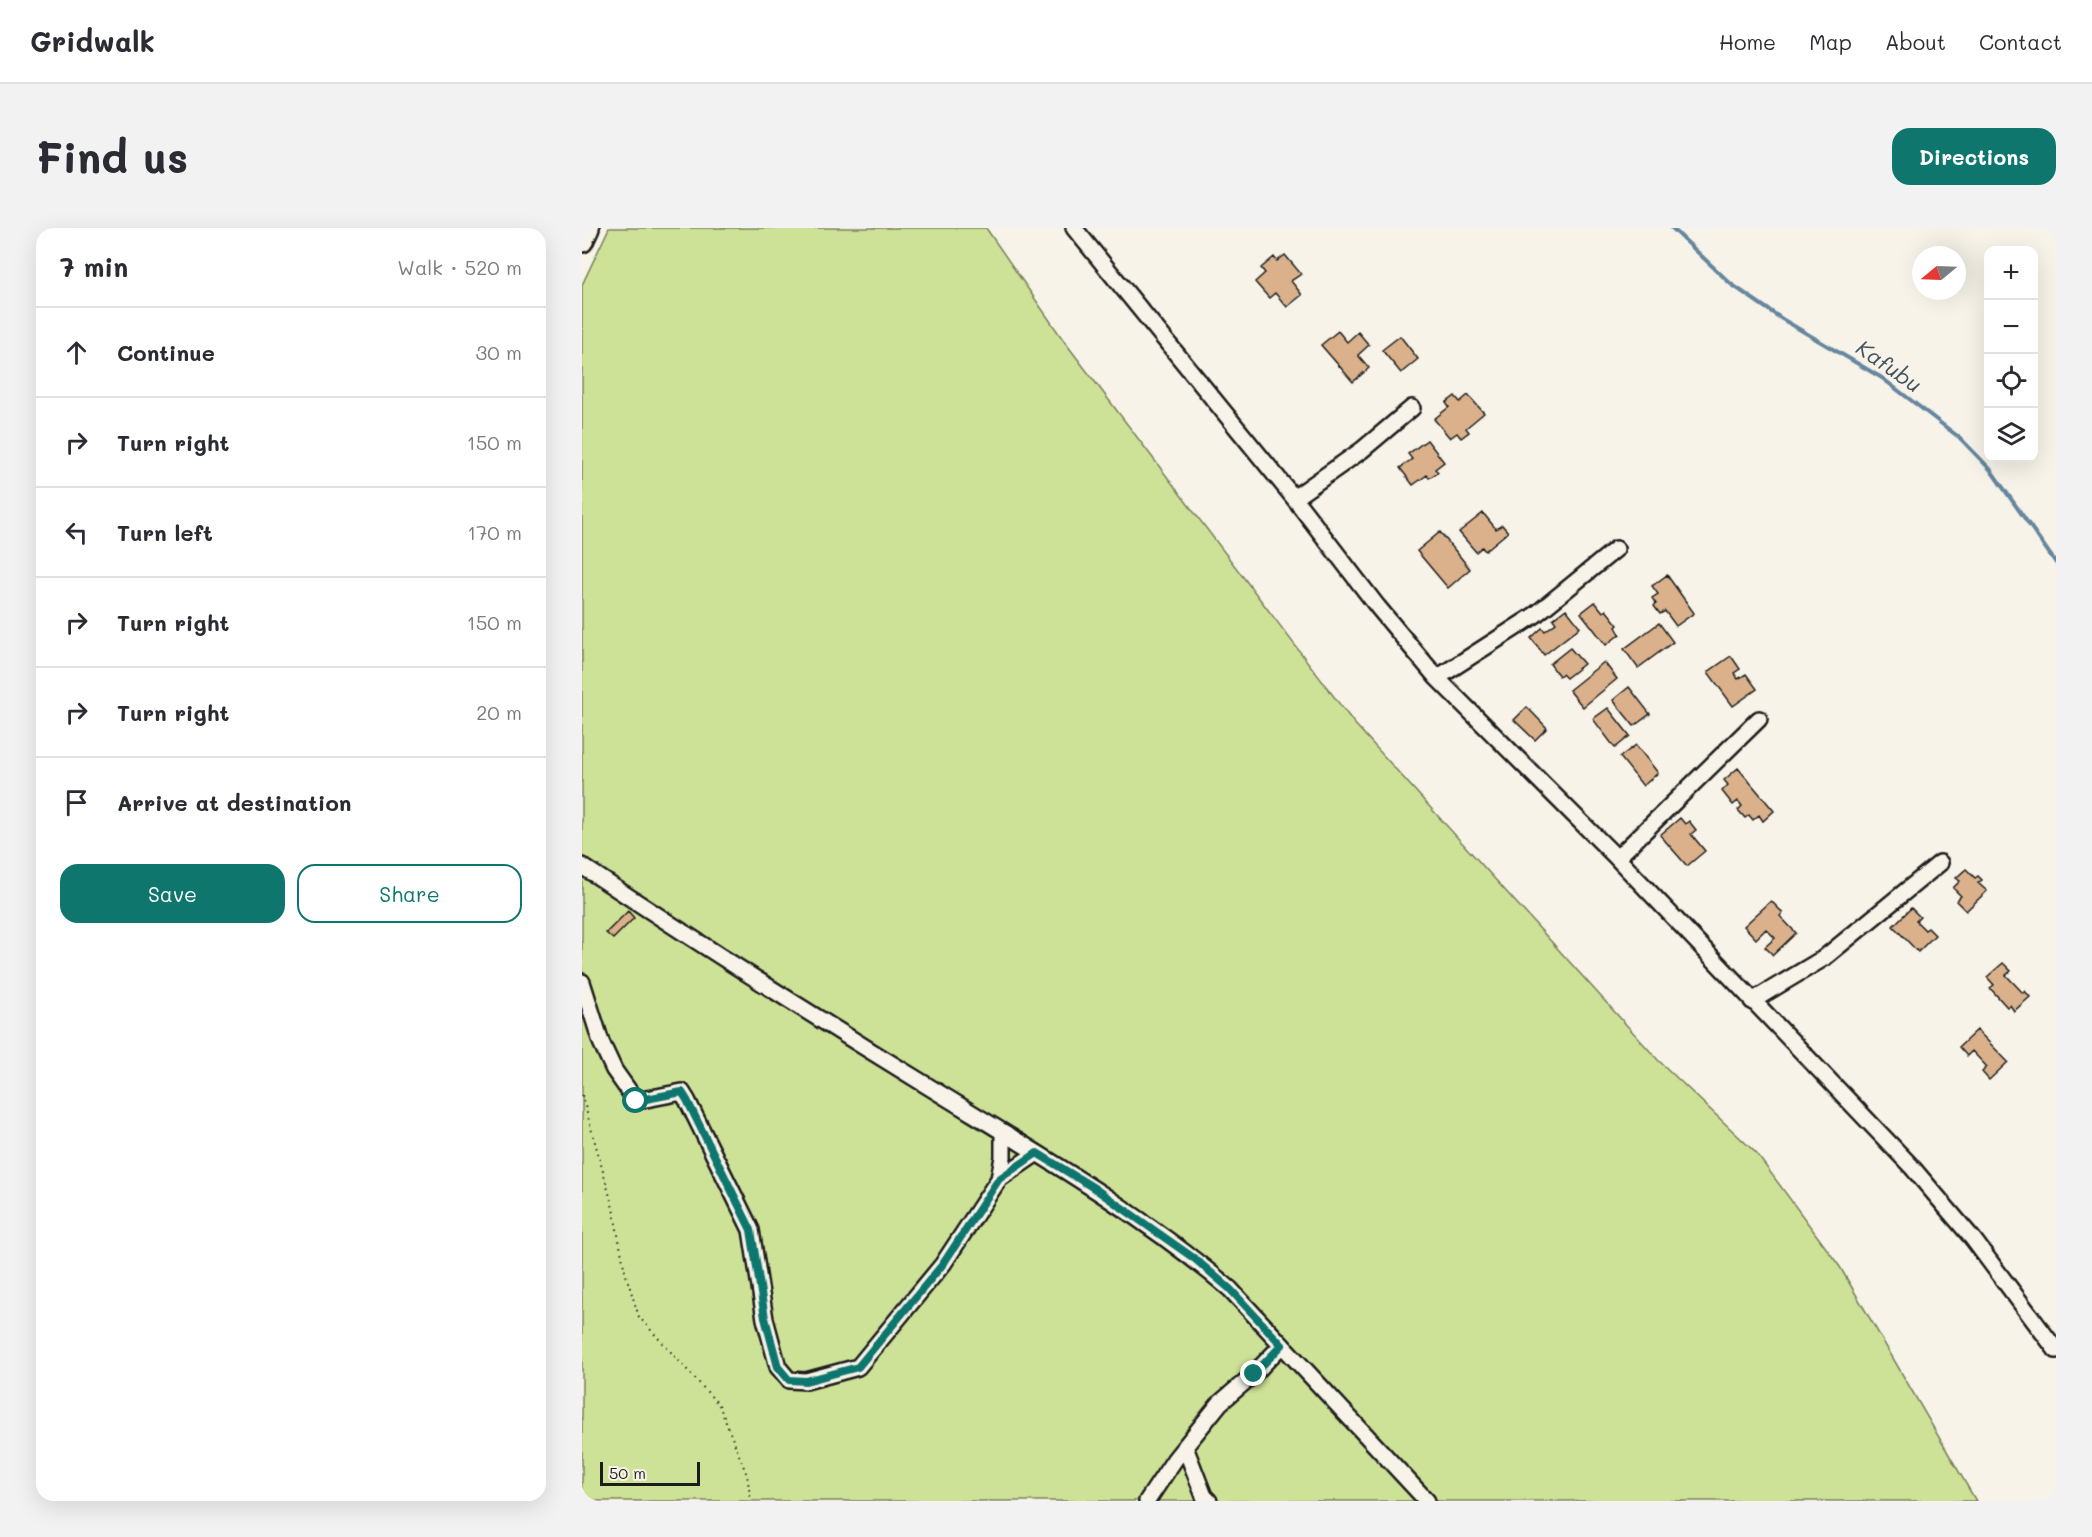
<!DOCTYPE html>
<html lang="en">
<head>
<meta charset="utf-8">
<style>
	body { margin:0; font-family:Mali,sans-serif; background:#f2f2f3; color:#2b2b33 }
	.controls { position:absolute; right:18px; top:18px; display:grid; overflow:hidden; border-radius:12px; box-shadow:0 6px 24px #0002 }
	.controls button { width:54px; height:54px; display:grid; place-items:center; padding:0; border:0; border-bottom:2px solid #e1e1e2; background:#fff; color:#2b2b33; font:30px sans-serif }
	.compass { position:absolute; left:1330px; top:18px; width:54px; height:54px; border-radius:50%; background:#fff; box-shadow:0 6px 24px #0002; rotate:251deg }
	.scale { position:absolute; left:18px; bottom:15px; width:100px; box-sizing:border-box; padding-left:6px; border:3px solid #1c1c1c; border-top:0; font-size:16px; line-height:21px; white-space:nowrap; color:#1c1c1c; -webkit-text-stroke:4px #f7f3e8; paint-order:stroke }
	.stop { position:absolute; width:18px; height:18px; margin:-14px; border:4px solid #0f766e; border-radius:50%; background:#fff }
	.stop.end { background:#0f766e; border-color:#fff; box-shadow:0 2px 6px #0008 }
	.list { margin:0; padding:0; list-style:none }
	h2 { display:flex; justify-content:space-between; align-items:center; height:78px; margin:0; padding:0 24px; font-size:26px }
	h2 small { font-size:20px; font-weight:400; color:#7c7c81 }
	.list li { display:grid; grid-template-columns:39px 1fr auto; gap:18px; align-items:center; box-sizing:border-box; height:90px; padding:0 24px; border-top:2px solid #e1e1e2 }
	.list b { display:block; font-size:22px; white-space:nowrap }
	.list em { font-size:20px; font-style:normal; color:#7c7c81 }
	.actions { display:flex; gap:12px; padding:18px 24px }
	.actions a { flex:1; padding:14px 0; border:2px solid #0f766e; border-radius:18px; text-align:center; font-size:21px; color:#0f766e }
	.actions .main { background:#0f766e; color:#fff }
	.icon { flex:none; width:33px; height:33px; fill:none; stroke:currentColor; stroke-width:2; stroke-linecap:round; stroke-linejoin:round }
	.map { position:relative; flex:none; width:1474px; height:1273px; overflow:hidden; border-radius:18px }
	header { display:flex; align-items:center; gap:36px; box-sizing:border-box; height:84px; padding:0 30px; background:#fff; border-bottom:2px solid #e1e1e2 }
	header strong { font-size:28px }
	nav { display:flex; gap:33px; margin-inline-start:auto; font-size:21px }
	.intro { display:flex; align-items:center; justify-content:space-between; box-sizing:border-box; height:144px; padding:0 36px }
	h1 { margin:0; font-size:42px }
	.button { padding:15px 27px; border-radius:18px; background:#0f766e; color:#fff; font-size:21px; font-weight:700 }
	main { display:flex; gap:36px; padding:0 36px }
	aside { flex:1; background:#fff; border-radius:18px; box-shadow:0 6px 24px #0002 }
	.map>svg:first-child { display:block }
</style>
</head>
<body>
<header>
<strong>Gridwalk</strong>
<nav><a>Home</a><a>Map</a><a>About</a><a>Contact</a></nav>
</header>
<div class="intro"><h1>Find us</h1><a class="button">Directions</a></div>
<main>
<aside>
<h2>7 min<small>Walk · 520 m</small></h2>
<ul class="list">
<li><svg class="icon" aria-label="ahead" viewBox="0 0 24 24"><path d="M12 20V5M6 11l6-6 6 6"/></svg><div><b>Continue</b></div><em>30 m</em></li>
<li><svg class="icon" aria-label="right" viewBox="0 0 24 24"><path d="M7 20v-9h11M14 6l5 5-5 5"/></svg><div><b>Turn right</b></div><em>150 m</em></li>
<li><svg class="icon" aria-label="left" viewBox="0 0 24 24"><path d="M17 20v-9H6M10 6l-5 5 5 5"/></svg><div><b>Turn left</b></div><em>170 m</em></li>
<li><svg class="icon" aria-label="right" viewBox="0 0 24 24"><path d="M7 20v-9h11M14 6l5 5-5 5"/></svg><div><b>Turn right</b></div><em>150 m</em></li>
<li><svg class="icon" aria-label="right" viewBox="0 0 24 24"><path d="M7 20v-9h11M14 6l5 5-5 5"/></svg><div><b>Turn right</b></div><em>20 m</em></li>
<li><svg class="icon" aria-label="arrive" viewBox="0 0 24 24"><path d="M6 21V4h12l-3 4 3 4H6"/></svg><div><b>Arrive at destination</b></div></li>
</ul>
<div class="actions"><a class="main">Save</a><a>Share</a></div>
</aside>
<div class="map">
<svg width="1474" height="1273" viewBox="0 0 1474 1273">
	<rect width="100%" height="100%" fill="#f7f3e8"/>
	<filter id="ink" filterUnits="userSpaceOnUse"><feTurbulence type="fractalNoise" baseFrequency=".0167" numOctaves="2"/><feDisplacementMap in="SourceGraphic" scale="12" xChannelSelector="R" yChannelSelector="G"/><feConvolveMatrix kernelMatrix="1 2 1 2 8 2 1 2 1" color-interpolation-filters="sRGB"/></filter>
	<g filter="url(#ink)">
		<path fill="#cee297" stroke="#757f5a" stroke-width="1.5" d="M27 0H404L482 113 772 495 1076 832 1174 925 1258 1039 1394 1273H0V57Z"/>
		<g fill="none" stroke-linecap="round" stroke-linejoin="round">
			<path stroke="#65869e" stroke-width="4" d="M1090 0 1149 56 1200 91 1300 150 1378 210 1408 241 1474 335"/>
		</g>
		<path fill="#dab18b" stroke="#1c1c1c" stroke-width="1.5" d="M703 27 719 46 709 53 720 67 705 79 693 65 687 70 673 54 683 45 679 40 692 29 695 33Z
			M756 103 765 114 776 104 787 117 776 127 787 140 771 154 739 117Z
			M818 108 836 131 819 145 800 122Z
			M886 167 902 185 884 200 887 204 879 210 875 205 868 210 852 191 867 179 864 175 873 168 878 174Z
			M845 212 862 234 853 241 856 244 847 250 845 247 831 257 818 240 830 231 826 226Z
			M901 285 914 301 920 297 926 304 903 323 900 319 894 324 877 304Z
			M858 304 888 341 866 360 835 323Z
			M1085 347 1112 385 1094 398 1083 383 1078 386 1072 378 1074 376 1070 370 1076 366 1070 358Z
			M1013 374 1021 384 1024 382 1036 397 1034 399 1038 406 1024 417 999 385Z
			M984 381 998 399 962 427 949 410 960 400 963 403 974 395 971 391Z
			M1077 395 1091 414 1056 440 1042 421Z
			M988 420 1002 436 984 450 980 446 977 448 968 436Z
			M1149 428 1158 441 1152 445 1156 451 1164 446 1175 461 1151 478 1126 444Z
			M1022 434 1035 451 1001 479 987 462Z
			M1047 459 1068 486 1052 498 1031 472Z
			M945 479 965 500 953 512 932 492Z
			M1026 480 1048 508 1033 520 1011 491Z
			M1054 517 1076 545 1061 558 1038 529Z
			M1156 540 1192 583 1181 593 1177 587 1171 592 1167 587 1163 590 1156 582 1160 578 1156 573 1151 577 1140 563 1146 557 1142 552Z
			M1098 590 1103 596 1107 593 1114 602 1109 606 1123 623 1105 638 1078 607Z
			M1384 641 1393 650 1396 648 1400 652 1396 655 1405 663 1384 683 1374 673 1379 668 1371 660 1378 653 1374 650Z
			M1189 673 1201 685 1198 688 1214 705 1191 727 1183 719 1193 710 1184 701 1174 711 1162 698Z
			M1329 680 1338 689 1334 693 1343 702 1346 700 1353 707 1336 724 1311 698Z
			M46 683 52 690 31 711 24 705Z
			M1421 735 1429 743 1424 747 1441 765 1443 763 1448 769 1432 783 1428 777 1425 779 1408 760 1412 757 1405 749Z
			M1395 802 1426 834 1407 852 1400 844 1405 839 1390 823 1385 828 1377 819Z"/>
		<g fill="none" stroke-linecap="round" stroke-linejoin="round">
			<g stroke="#1c1c1c" stroke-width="20">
				<path id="minor" d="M492 0 712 270 795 378 855 450 1035 630 1329 938 1391 1011 1474 1122
					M712 270 780 222 830 180
					M855 450 953 387 1034 321
					M1035 630 1177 491
					M0 638C113 713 228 786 344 857 448 921 555 982 648 1061L845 1273
					M0 754 19 814 32 842 54 873 100 864 105 872 169 1002 183 1091 196 1139 207 1152 224 1153 276 1139 361 1036 417 951 421 929V904
					M1170 773 1242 730 1358 635
					M417 951 455 925
					M603 1219 622 1268 627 1273
					M565 1273 593 1231 638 1175 672 1146 700 1117"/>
			</g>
			<g stroke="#1c1c1c" stroke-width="26">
				<path id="highway" d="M0 13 6 0"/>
			</g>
			<path stroke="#1c1c1c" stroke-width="2" stroke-dasharray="1.5 4.5" stroke-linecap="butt" d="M0 867 31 980 43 1044 57 1089 137 1177 165 1247 169 1273"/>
			<use href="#minor" stroke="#f7f3e8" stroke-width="15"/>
			<use href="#highway" stroke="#f7f3e8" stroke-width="21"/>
		</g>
	</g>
	<g fill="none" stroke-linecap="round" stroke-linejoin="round" filter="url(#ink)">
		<path stroke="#0f766e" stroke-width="8" d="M54 873 100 864 105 872 169 1002 183 1090 196 1139 207 1152 224 1153 276 1139 361 1036 417 951 455 925 512 960 613 1031 648 1061 700 1117 672 1146"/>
	</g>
	<g text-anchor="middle" stroke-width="6" stroke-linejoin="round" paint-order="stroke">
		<g font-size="22" font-style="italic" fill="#40515d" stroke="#f7f3e8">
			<text transform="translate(1307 138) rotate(35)" y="8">Kafubu</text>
		</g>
	</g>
</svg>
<div class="controls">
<button>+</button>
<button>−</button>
<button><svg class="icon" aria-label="locate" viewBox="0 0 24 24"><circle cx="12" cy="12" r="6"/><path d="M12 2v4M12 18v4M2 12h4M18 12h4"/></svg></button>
<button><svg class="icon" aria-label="layers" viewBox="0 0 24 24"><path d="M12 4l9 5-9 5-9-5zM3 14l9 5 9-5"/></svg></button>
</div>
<svg class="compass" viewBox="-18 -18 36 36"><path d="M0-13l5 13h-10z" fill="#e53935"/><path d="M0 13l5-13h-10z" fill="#7c7c81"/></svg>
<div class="scale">50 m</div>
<div class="stop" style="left:54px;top:873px"></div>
<div class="stop end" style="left:672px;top:1146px"></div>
</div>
</main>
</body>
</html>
